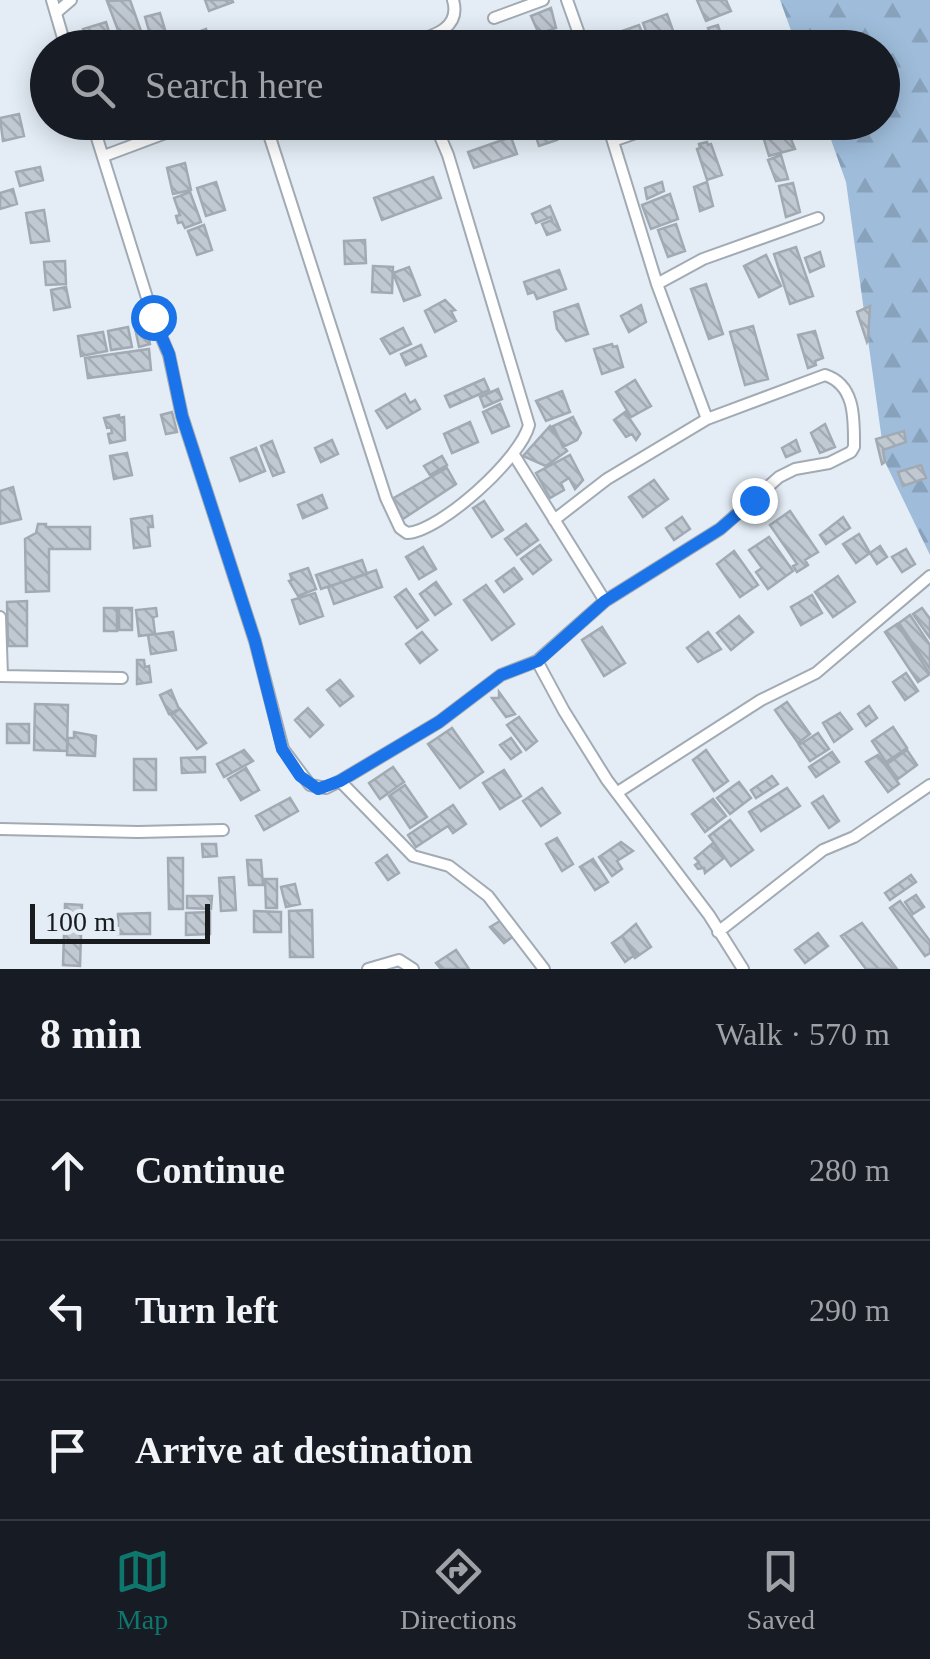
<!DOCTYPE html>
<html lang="en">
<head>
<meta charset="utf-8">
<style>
	body { margin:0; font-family:Georgia,serif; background:#20242c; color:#f1f3f6 }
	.scale { position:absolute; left:30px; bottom:25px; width:180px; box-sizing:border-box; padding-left:10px; border:5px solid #191c1f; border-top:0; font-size:28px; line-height:35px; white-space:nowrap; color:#191c1f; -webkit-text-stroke:8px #e4edf6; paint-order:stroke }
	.stop { position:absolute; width:30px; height:30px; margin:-22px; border:8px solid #1a73e8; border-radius:50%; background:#fff }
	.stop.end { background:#1a73e8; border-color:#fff; box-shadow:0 2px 10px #0008 }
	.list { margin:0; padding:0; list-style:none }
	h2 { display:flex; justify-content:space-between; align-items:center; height:130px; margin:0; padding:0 40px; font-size:42px }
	h2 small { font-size:32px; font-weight:400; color:#9ea1a6 }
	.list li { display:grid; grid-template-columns:65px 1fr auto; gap:30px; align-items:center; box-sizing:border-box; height:140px; padding:0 40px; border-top:2px solid #363941 }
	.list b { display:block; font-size:38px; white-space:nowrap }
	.list em { font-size:32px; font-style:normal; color:#9ea1a6 }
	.icon { flex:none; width:55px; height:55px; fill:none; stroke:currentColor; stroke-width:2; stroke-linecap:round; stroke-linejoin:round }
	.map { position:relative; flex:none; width:930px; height:969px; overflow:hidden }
	.search { position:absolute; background:#171b24; box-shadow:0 5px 25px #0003; left:30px; right:30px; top:30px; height:110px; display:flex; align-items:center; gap:25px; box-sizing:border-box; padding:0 35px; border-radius:55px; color:#9ea1a6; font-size:38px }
	.sheet { height:550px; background:#171b24 }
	nav { display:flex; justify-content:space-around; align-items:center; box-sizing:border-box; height:140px; border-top:2px solid #363941; background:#171b24; font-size:28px; color:#9ea1a6 }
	nav a { display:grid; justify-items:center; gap:5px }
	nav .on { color:#0f766e }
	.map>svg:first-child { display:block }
</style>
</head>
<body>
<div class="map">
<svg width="930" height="969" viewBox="0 0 930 969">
	<defs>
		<pattern id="forest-firs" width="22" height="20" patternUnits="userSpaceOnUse" patternTransform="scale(2.5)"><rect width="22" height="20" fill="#9fbddb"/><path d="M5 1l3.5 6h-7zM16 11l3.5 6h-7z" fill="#88a2bc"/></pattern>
		<pattern id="building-back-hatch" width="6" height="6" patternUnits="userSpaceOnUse" patternTransform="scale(2.5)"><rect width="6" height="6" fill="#c0c8d1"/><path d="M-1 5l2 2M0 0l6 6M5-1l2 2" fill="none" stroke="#a4abb3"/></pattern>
	</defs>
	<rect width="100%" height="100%" fill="#e4edf6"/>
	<path fill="url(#forest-firs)" d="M780 0H930V555L885 462 846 182 825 123 882 122V48L797 47Z"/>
	<path fill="url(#building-back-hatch)" stroke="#a1aab2" stroke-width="2.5" d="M130 0 142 34 122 41 107 1Z
		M205 0H232L233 2 209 11Z
		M697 0H726L731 11 706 21Z
		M551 8 556 28 539 34 531 16Z
		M160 13 169 43 154 48 145 17Z
		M667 14 675 36 651 45 643 23Z
		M106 22 114 48H88L83 29Z
		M639 25 647 46 621 48 616 33Z
		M718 25 725 48H702L698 36 710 33 708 28Z
		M206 29 208 35 212 34 218 48H196L191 35Z
		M19 114 24 136 3 141 0 118Z
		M531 122H551L557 140 539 146Z
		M786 127 795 149 769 156 762 133Z
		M511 137 517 154 474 168 468 152Z
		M707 142 708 145 711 144 722 175 707 180 697 149 700 148 699 144Z
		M781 155 788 179 776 181 768 160Z
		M185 163 191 190 173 194 167 168Z
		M40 167 43 180 20 186 16 172Z
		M433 177 441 198 382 220 374 198Z
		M216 182 225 210 206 216 197 188Z
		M662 182 664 191 647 199 645 188Z
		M707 182 713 206 700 211 694 187Z
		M793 183 800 212 786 217 779 186Z
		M13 189 17 204 0 209V193Z
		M190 192 201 222 185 228 182 222 178 223 176 216 180 215 174 198Z
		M670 194 678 219 651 229 642 205Z
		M550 206 560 230 547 235 542 224 552 220 551 217 536 223 532 214Z
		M44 210 49 241 31 243 26 213Z
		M676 224 685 251 668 257 658 230Z
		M204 225 212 250 197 255 188 231Z
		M365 240 366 263 345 264 344 241Z
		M796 247 813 296 790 304 774 254Z
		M820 252 824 266 810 272 805 258Z
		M766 255 781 286 759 297 744 266Z
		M65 261 66 284 46 285 44 262Z
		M373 266 393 267 392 293 372 292Z
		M409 267 420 295 404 301 393 273Z
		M559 270 566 289 537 299 534 292 528 294 524 282Z
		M706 284 723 334 709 339 691 289Z
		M66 287 70 307 54 310 51 290Z
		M445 300 455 310 451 311 456 321 435 332 425 311Z
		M578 304 588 334 566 341 557 329 554 312Z
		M641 305 646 322 629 332 621 316Z
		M870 306 868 340 867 342 857 312Z
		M146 325 150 344 139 347 135 328Z
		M753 326 768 379 745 385 730 332Z
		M128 327 132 347 111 350 108 331Z
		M403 328 411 344 390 354 381 339Z
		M815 331 823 358 815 361 816 365 808 368 798 335Z
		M103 332 107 351 81 356 78 336Z
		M612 344 613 347 617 346 623 367 602 374 594 349Z
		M421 345 426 356 406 365 401 354Z
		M149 349 151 370 88 378 85 358Z
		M484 379 489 390 450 407 445 396Z
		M635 380 651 406 631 417 616 392Z
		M498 389 502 399 484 407 480 397Z
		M562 391 570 412 546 421 536 401Z
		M405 394 410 403 415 400 420 409 387 428 376 411Z
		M500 404 509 426 492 433 483 412Z
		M172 412 177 432 166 434 161 415Z
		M625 412 640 434 636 440 632 434 626 437 614 420Z
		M119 415V418L124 417 125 440 110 443 108 434 112 433 111 427 107 428 104 418Z
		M573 417 581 433 577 440 563 447 553 426Z
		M470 422 478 442 452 453 444 434Z
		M825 424 835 447 820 453 811 433Z
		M550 426 567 451 546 466 523 456Z
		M904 431 906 442 883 450 885 462 882 464 876 439Z
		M332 440 338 454 321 462 315 448Z
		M796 440 800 451 786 457 782 448Z
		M272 441 284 472 273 476 261 446Z
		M256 448 265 471 240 481 231 458Z
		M127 453 132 475 114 479 110 456Z
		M570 455 583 480 575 489 569 478 561 483 564 490 550 498 536 473Z
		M442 456 447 465 430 475 424 466Z
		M921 465 926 478 903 486 898 472Z
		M447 468 456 484 403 519 392 499Z
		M654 480 668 499 643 517 629 497Z
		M13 487 21 519 0 524V491Z
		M322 495 327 508 303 518 298 505Z
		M484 501 503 530 492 537 473 508Z
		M790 511 818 552 805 560 808 565 797 572 793 566 797 564 770 525Z
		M152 516 153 527H148L150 546 134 548 131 519Z
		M682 517 690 529 674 540 666 528Z
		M843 517 850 528 826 544 820 535Z
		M38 524H46V527H90V549H49V591L26 592 25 539 36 533Z
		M526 524 538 540 517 555 505 539Z
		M859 534 870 553 856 563 843 544Z
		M769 537 793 571 768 589 756 572 762 568 749 550Z
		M540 545 551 560 533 574 521 559Z
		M880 546 887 557 877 564 870 553Z
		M423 547 436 569 419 579 406 557Z
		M906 549 915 564 902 572 892 557Z
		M734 551 758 585 740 597 717 564Z
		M362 560 367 574 321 589 316 575Z
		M308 568 316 589 298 596 289 581 292 580 290 574Z
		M514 568 522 579 504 592 496 581Z
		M376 570 382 587 334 604 328 587Z
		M838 576 855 602 833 617 815 592Z
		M436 582 451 604 435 615 420 594Z
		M486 585 514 624 492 640 464 600Z
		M406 589 428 620 417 628 395 597Z
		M315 593 323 616 300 624 292 600Z
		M812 595 822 613 801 625 791 607Z
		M27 601V646H8L7 602Z
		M104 608H117V631H104Z
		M119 608H132V630H119Z
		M156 608 157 616 153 617 155 634 139 636 136 610Z
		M922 608 930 619V638L913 614Z
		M910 615 930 645V669L899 623Z
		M739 616 753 632 731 650 717 633Z
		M897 624 930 674 918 682 885 632Z
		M602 627 625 663 604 676 582 640Z
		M173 632 176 650 151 654 148 635Z
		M422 632 437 650 420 663 406 644Z
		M708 632 721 649 698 662 687 648Z
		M137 660H144L145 667 149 666 151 682 137 684Z
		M906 673 918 691 905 700 893 682Z
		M340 680 353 696 340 706 327 690Z
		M171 690 179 709 169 714 160 695Z
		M499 692 515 714 506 717 492 698H499Z
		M787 702 810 734 798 743 775 710Z
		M35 704 68 705 67 751 34 750Z
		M869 706 877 718 866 726 858 714Z
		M308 708 323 725 310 737 295 720Z
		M180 709 206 743 197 749 171 715Z
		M840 713 852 729 834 742 823 723Z
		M519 717 537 741 526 750 507 725Z
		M7 724H29V743H7Z
		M893 727 907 748 886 762 872 741Z
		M452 728 483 772 460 788 428 744Z
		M74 732 96 736 95 756 67 755 68 738H74Z
		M818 733 829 749 810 761 799 745Z
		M511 738 521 752 511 759 500 745Z
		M244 750 253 761 224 777 217 764Z
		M706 750 728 781 714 791 693 760Z
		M907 750 917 765 898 779 887 764Z
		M832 752 839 762 816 777 809 767Z
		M878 755 899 784 888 792 866 762Z
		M205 757V772L182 773 181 758Z
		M134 759H156V790H134Z
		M393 767 404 782 380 799 369 783Z
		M246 768 259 790 241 800 228 779Z
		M504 770 521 796 500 809 483 783Z
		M772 776 778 784 756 798 751 790Z
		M739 782 751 798 730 814 717 798Z
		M405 785 427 817 410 828 389 796Z
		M542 788 560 813 541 826 523 801Z
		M787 788 800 806 761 831 749 812Z
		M823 796 839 821 829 828 812 803Z
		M290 798 298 811 264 830 256 816Z
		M713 799 726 816 705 832 692 814Z
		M453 805 466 824 453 833 448 826 416 847 408 835Z
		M730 820 753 850 731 866 709 836Z
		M557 838 573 864 562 871 546 844Z
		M621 842 633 851 617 861 622 869 612 876 599 857Z
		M713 843 724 858 705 873 704 868 698 869 695 865 699 862 695 858Z
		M202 844H216L217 856 203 857Z
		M387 855 399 873 388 880 376 863Z
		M168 858H183V909H169Z
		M593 859 608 882 595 890 580 867Z
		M247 860H261L263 885H249Z
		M911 875 916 882 890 900 885 893Z
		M234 877 236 910 221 911 219 878Z
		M265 879H277V908H266Z
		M295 884 300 904 286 907 281 887Z
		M916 895 924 907 913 914 905 902Z
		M187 896H212L211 909 187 908Z
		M900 901 930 941V953L925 956 890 908Z
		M65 904 82 905 80 966 63 965Z
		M312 910 313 957H290L289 911Z
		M254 911 281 912V932H254Z
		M210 912V934L186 935V913Z
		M150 913V934H118V914Z
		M500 921 515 935 504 943 490 927Z
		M862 923 897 969H866L841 936Z
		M636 924 651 947 635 958 622 936Z
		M818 933 828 946 805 963 795 950Z
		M622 936 636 954 625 962 612 943Z
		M456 950 469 969H441L436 963Z"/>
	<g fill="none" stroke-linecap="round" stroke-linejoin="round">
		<g stroke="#a2aab3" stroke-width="14">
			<path id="minor" d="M52 0 66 48
				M567 0 584 48
				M57 12 71 0
				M494 18 543 0
				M396 48C421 38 463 34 453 0
				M92 122 153 317 169 355 182 416 255 641 283 749 310 785 326 788 340 781 439 722 501 675 537 661 605 601 720 529 779 477 795 469 829 463 851 452 854 447C854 420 856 385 825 375L707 419
				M265 122 386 498 400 528 407 533C441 531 521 458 529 425L448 155 434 122
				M613 141 667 122
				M104 156 195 122
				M657 284 703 259 818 218
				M514 455 605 601
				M554 520 607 479 707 419 657 284 607 122
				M0 617 2 676
				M537 661 564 711 607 780 709 915 743 969
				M0 676 122 678
				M340 781 413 856 449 866 488 896 544 969
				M618 792 761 700 816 673 930 576
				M0 829 138 832 223 830
				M718 932 823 850 854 837 930 785
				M368 969 399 960 413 969"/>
		</g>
		<use href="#minor" stroke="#fff" stroke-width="10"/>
	</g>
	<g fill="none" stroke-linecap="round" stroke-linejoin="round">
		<path stroke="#1a73e8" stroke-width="12" d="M153 317 169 354 182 416 255 641 282 749 300 776 318 789 340 781 439 722 501 675 538 661 605 601 720 529 754 500"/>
	</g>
</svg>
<div class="scale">100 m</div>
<div class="stop" style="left:153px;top:317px"></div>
<div class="stop end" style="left:754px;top:500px"></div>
<div class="search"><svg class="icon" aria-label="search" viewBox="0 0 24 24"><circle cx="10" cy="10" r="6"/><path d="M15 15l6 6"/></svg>Search here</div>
</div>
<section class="sheet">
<h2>8 min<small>Walk · 570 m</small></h2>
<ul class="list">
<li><svg class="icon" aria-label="ahead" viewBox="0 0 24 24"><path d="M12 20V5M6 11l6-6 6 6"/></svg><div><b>Continue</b></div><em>280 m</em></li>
<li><svg class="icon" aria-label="left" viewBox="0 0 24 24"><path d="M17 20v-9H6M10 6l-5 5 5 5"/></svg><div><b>Turn left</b></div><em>290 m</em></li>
<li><svg class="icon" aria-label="arrive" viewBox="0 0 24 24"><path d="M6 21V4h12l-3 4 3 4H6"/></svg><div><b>Arrive at destination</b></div></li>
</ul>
</section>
<nav>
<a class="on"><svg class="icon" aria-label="map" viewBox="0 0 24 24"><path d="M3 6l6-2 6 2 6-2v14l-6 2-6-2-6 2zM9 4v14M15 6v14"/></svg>Map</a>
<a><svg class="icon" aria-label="directions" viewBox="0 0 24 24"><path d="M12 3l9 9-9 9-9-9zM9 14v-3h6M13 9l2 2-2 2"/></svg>Directions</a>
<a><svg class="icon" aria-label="saved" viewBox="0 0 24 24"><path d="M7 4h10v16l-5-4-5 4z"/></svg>Saved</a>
</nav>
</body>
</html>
